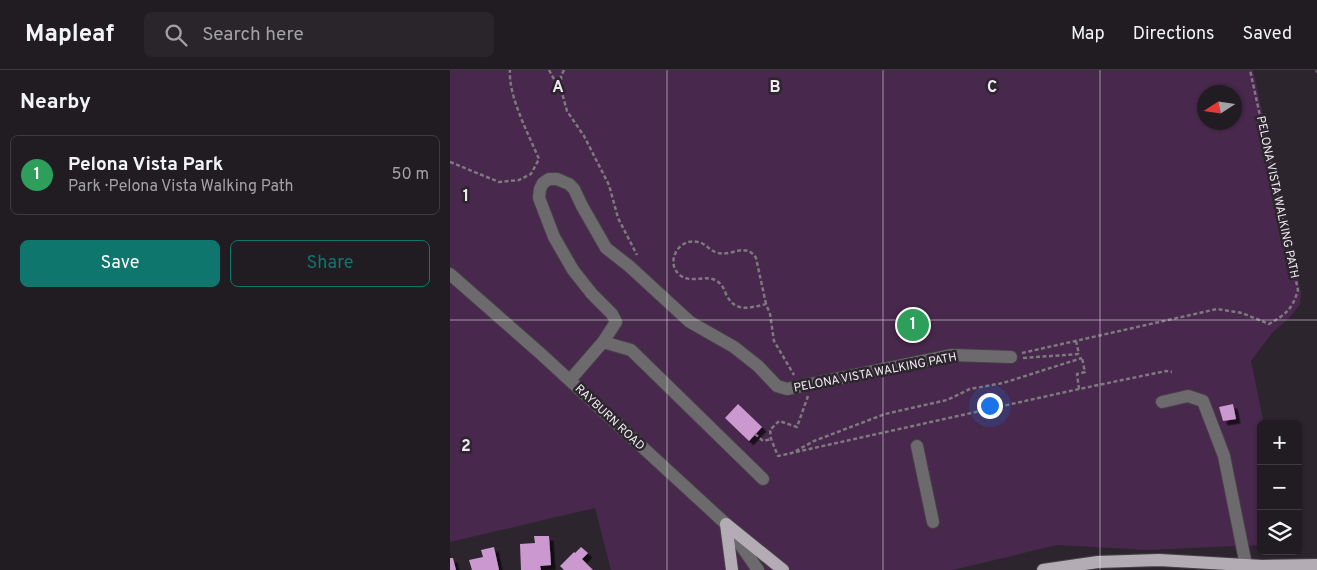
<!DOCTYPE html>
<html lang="en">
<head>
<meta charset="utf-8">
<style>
	body { margin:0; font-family:Overpass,sans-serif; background:#29252a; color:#f1f3f6 }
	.controls { position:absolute; right:15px; bottom:15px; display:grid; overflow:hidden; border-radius:8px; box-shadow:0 1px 4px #0004 }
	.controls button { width:45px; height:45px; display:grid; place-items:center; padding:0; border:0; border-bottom:1px solid #3e3a40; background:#211c22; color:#f1f3f6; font:25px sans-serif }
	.compass { position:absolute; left:747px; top:15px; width:45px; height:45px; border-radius:50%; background:#211c22; box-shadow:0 1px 4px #0004; rotate:258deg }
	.you { position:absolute; left:539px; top:335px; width:18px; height:18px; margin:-12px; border:4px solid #fff; border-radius:50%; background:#1a73e8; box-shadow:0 0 0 8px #1a73e833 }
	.badge { display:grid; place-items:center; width:32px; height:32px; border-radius:50%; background:#0f766e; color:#fff; font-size:16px; font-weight:700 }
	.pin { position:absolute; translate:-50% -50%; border:2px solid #fff; box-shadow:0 1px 5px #0006 }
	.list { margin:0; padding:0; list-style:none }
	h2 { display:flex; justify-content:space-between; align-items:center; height:65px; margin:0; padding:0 20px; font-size:21px }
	h2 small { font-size:16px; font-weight:400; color:#a2a1a5 }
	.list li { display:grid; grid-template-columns:32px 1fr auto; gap:15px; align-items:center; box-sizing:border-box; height:80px; margin:0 10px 10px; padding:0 10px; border:1px solid #3e3a40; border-radius:8px }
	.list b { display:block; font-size:19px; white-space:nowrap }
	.list p { margin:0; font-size:16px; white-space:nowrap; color:#a2a1a5 }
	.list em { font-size:16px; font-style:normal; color:#a2a1a5 }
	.actions { display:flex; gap:10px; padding:15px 20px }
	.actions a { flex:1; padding:11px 0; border:1px solid #0f766e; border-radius:8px; text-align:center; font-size:18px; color:#0f766e }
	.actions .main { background:#0f766e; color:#fff }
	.icon { flex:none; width:28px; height:28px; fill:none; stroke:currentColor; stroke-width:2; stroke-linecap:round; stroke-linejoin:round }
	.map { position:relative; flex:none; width:867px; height:500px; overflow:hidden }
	header { display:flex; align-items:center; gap:30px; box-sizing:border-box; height:70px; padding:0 25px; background:#211c22; border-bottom:1px solid #3e3a40 }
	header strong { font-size:24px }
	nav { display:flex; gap:28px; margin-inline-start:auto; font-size:18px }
	.search { width:350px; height:45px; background:#29252a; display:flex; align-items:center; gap:12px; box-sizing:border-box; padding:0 18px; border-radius:8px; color:#a2a1a5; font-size:19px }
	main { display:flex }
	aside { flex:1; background:#211c22 }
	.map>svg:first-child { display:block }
</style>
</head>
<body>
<header>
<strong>Mapleaf</strong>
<div class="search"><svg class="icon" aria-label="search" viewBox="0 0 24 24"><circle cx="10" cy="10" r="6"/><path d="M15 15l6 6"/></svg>Search here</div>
<nav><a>Map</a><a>Directions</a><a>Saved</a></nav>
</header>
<main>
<aside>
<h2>Nearby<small></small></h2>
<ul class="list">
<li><span class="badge" style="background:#2e9e5b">1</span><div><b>Pelona Vista Park</b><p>Park · Pelona Vista Walking Path</p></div><em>50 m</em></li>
</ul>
<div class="actions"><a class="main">Save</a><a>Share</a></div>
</aside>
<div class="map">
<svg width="867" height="500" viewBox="0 0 867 500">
	<defs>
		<filter id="shadow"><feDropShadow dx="4.5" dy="4.5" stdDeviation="0" flood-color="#0009"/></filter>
	</defs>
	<rect width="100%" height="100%" fill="#2c252d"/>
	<path fill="#48284c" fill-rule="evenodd" d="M0 0H803L851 223 850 235 839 248 822 263 801 291 814 354H811V475L697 480 607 475 503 500H161L145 438 0 472ZM754 22H784V52H754Z"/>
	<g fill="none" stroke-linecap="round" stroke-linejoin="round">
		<path stroke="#5e4761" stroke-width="4.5" d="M867 0V1"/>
	</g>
	<path fill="#cb98d0" filter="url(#shadow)" d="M288 334 312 357 299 371 275 348Z
		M783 334 786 349 773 351 769 337Z
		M84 466H99L101 495 90 496 91 500H71L70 474 85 473Z
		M44 477 49 500H22L19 490 33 487 31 480Z
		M131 477 138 483 132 489 143 500H114L110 496 124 482 125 483Z
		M0 488H3L6 500H0Z"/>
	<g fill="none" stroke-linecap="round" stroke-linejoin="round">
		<g stroke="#474148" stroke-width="14">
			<path id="minor" d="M0 204 91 284 276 454 308 500
				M153 272 166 252 162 244 142 224 123 200 104 167 89 128 90 119 93 113 99 109H107L114 112 119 114 124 119 132 136 156 178 179 196 240 252 284 277 308 296 327 316 337 319 502 285 561 287
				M120 310 153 272 181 280 313 409
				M712 332 738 326 753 331 774 386 796 495
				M467 376 483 452"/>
		</g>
		<g stroke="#474148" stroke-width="14">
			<path id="major" d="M276 454 333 500
				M276 454 282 500
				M593 500 648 492 709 490 812 496 867 495"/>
		</g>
		<path stroke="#7e787f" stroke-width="2.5" stroke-dasharray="4 2.5" stroke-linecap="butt" d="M99 0 111 22
			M114 0 111 6 112 23 117 41 134 66 159 115 168 148 187 185
			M0 92 49 112 69 110 81 104 89 89C79 65 58 26 60 0
			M316 234 306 188C296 172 283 186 268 183 260 181 255 173 248 172 228 167 214 194 231 206 242 213 254 205 265 210 271 213 274 218 276 224 285 243 300 238 316 234L320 244 324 271 344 305
			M626 271 629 284
			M572 283 767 239 792 243 819 254C836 244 842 240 848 220L800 0
			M573 288 629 284
			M629 319 627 304 635 302 632 288
			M358 326 347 357 329 351 320 360 321 369 328 386 342 383 364 371 435 344 497 330 520 319 553 313 632 288
			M305 364 313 371 321 369
			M346 382 629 319 716 301 722 302"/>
		<use href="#minor" stroke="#6d6a6e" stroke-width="12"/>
		<use href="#major" stroke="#b4acb4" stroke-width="12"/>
	</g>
	<path fill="none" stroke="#efeaf0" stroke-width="1" stroke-opacity="0.55" d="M217 0V500M433 0V500M650 0V500M0 250H867"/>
	<g text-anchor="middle" stroke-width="5" stroke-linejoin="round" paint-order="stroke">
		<g font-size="12" fill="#efeaf0" stroke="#2c252d">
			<text transform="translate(828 127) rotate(78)" y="4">PELONA VISTA WALKING PATH</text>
			<text transform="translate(425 302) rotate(-11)" y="4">PELONA VISTA WALKING PATH</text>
			<text transform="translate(160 347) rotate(43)" y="4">RAYBURN ROAD</text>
		</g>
	</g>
	<g font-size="16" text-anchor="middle" font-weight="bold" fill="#efeaf0" stroke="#2c252d" stroke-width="5" stroke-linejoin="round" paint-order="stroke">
		<text x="108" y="22">A</text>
		<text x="325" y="22">B</text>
		<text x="542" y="22">C</text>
		<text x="16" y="131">1</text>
		<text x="16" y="381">2</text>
	</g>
</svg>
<div class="controls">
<button>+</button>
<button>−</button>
<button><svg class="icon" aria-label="layers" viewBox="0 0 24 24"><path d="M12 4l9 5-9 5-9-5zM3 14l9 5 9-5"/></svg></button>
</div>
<svg class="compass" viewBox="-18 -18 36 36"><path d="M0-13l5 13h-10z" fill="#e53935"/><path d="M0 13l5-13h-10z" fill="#a2a1a5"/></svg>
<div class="you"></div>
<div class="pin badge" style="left:463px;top:255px;background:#2e9e5b">1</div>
</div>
</main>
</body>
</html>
